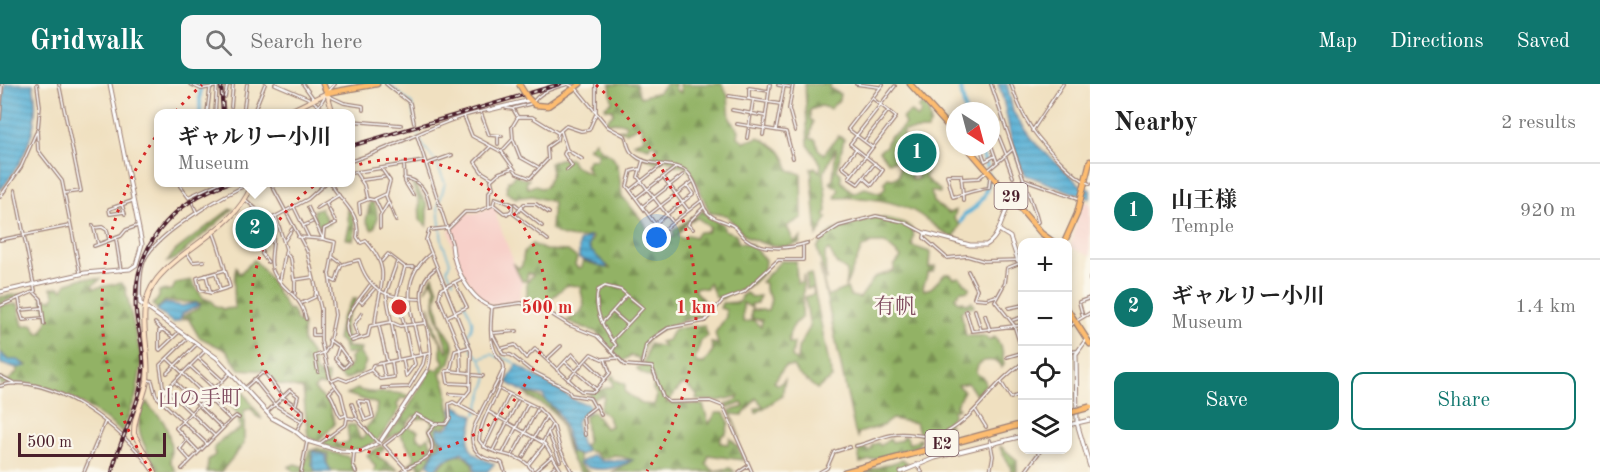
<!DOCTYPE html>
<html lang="en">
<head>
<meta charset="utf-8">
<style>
	body { margin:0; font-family:"Old Standard TT","Noto Serif JP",serif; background:#f6f6f6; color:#222 }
	.controls { position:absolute; right:18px; bottom:18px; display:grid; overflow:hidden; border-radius:12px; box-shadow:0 3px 9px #0003 }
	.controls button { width:54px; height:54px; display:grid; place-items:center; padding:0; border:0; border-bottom:2px solid #e0e0e0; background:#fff; color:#222; font:30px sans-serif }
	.compass { position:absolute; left:946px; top:18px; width:54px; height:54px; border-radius:50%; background:#fff; box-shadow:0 3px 9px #0003; rotate:144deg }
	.scale { position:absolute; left:18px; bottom:15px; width:148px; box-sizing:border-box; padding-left:6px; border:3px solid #4a1f2b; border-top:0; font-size:16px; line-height:21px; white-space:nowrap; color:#4a1f2b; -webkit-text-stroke:4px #fbf7ec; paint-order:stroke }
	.you { position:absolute; left:657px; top:154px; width:21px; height:21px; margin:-15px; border:4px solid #fff; border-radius:50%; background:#1a73e8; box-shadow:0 0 0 9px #1a73e833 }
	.badge { display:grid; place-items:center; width:39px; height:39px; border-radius:50%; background:#0f766e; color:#fff; font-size:20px; font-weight:700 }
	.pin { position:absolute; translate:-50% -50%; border:3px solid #fff; box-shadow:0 2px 6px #0006 }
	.popup { position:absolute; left:154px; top:25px; width:201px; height:78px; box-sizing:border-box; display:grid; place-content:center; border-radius:12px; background:#fff; filter:drop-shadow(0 2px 4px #0005); font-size:20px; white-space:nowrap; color:#767676 }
	.popup b { font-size:22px; color:#222 }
	.popup::after { content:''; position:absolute; left:50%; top:100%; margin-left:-12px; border:12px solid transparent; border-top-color:#fff }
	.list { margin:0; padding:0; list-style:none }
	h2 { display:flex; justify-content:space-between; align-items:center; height:78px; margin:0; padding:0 24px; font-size:26px }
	h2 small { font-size:20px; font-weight:400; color:#767676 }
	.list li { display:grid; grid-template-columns:39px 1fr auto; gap:18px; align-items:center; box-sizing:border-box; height:96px; padding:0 24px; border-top:2px solid #e0e0e0 }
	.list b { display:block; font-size:22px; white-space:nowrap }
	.list p { margin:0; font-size:20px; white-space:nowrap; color:#767676 }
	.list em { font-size:20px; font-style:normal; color:#767676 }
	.actions { display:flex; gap:12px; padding:18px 24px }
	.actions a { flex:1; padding:14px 0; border:2px solid #0f766e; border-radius:12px; text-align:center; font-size:21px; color:#0f766e }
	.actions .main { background:#0f766e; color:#fff }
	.icon { flex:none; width:33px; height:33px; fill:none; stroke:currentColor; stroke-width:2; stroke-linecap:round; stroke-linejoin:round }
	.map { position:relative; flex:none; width:1090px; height:388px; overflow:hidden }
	header { display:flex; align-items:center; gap:36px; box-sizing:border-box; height:84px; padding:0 30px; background:#0f766e; color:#fff }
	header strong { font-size:28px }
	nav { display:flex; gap:33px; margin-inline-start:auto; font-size:21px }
	.search { width:420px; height:54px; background:#f6f6f6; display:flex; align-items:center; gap:15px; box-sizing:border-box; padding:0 21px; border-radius:12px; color:#767676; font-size:22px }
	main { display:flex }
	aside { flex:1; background:#fff }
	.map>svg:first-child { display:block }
</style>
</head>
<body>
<header>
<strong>Gridwalk</strong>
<div class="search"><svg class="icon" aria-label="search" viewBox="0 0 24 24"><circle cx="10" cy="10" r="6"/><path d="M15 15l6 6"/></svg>Search here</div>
<nav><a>Map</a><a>Directions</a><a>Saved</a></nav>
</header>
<main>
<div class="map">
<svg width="1090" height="388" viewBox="0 0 1090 388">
	<defs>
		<pattern id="forest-firs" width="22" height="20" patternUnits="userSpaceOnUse" patternTransform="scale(1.5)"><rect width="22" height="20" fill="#92b265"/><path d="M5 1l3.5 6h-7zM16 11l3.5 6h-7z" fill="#799053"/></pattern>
		<pattern id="water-rules" width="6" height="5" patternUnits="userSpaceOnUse" patternTransform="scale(1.5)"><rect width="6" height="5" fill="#58b0d5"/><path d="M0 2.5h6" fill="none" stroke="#4b8fad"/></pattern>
	</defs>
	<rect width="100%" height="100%" fill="#fbf7ec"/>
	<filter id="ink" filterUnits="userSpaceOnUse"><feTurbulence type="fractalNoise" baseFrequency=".0167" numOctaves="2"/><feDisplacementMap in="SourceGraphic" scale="12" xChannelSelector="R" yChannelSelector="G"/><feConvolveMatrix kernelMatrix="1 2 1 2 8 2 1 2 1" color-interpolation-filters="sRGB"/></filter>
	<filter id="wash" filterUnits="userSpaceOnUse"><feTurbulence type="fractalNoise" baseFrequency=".008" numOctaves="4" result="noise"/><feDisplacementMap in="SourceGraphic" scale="24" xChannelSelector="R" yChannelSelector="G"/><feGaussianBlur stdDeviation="1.35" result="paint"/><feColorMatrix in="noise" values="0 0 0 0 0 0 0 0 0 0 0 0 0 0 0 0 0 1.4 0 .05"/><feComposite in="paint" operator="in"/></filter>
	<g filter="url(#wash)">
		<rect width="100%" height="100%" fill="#f0e0c0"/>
		<path fill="#f7d0c9" d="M1082 117 1090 119V172L1070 163Z
			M494 122 497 125V134L522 200 519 217 493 221 481 216 458 181 449 146 466 129H476Z"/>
		<path fill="url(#forest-firs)" stroke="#6e6848" stroke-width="1.5" fill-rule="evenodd" d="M610 0H636L640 13 659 8 666 0H675V5L681 9 680 0H722L728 12 730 35 739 46 738 53 745 58 759 53C777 64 783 64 789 86L801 90 802 134 787 142 794 158 801 153 800 159 785 163 765 160 746 153 726 131 710 129 694 94 686 83 677 82 666 75 656 79 634 68 647 73 653 72 658 62 651 60 649 64 633 59 644 55 641 41 626 48 617 46 624 45 626 41 624 39 607 38 606 36 613 30V25H606L605 22 612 18Z
			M805 0H831L829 4 840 10 839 16 830 25 821 22 810 26V35L813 38 810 54 816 56 818 65 824 70 838 52 844 55 837 86 841 90V97L853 109 865 104 880 109 885 104 884 98 888 94 893 95 899 91 900 76 888 78 879 67 886 62 889 53 897 49 905 40 902 34 911 28 918 34 921 28 918 24 922 20 928 25 931 39 927 46 903 47V54L915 62 911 94 915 96 918 94V87L929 79 925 94 940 106V109L931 107 933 118 949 129 956 126 954 135 960 141 954 153 968 159C947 154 937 143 920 131 898 116 861 112 835 114L839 105 830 99 833 94 836 64 824 88 827 127 824 131 827 134 817 152 811 84 815 83 820 88 821 80 808 61Z
			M595 57 599 64 612 72 618 82 622 112 645 140 648 148 664 154 674 153 673 147 693 132 677 151 682 155 688 151 695 153 699 148H707L710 144 698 134 690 137 703 126 712 135 723 140 724 146 736 150 739 159 751 160 765 176 764 188C759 193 754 199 749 202 739 208 730 207 722 215L716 213 709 199 707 205 697 203 694 206 710 224 703 230 664 244 651 252 645 259 640 279 639 274 630 272 623 277 596 248 567 237 580 230 584 221 580 202 567 201 542 222 522 216 527 213V198L533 191 528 189 526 197H522L513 179 518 184 522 182 524 168 532 160 545 166 568 167 577 174 575 181 578 184 582 183 583 177 611 185 591 167 589 161 593 154 591 152C578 156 561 154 551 145L553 118 532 112 516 114 506 108 508 97H511L515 90 520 94 529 95 526 100 528 104 536 101 540 104 546 103 552 88 550 79 559 75H571L573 81 590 90 585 81 589 76 597 75V68L588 64Z
			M414 99 427 121V142L420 136 419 117 412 100Z
			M370 118 374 119C378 127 379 140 372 146L366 137Z
			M321 124 329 140 319 142 314 133V126Z
			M347 124C356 134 356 146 353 156L346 155 349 143Z
			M230 125H233L175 175 167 178 175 167Z
			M876 133C886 135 910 136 913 148 915 152 912 157 912 162L930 168 929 184 936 182 934 187 928 189 923 203 924 206 931 204 945 190H950L954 194 959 193 970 204 968 207H961L955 213 958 218 963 217 966 220 972 218 974 223H967L961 228 966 252H984L989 256 995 253 1002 265 1004 281 1001 284 999 278C988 275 977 275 976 289L984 295 986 300 976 311 968 299 958 301 964 307 956 321 959 324 953 327V332L947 338 950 343 931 351H920L916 339 892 335 882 342 858 349V353L855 348 820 182 827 212 847 204 850 212 860 214 875 193 894 187V182L901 173 885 159H871L862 164 845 203 847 187 837 180 829 166 825 169 826 196 817 164 832 147Z
			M254 176C265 185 280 212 287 225L292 226 297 237 303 240V258L312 271 316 289 328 291 327 302 318 301 314 305 329 320 335 340 318 357 308 353 303 305 277 300 266 287 239 285 227 267 199 253 188 234 182 236 183 232 199 224 201 219C190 217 178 219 165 217L157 225 153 221 159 213V207L172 206 176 199 191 196 203 214 212 217 214 221 223 225 235 224C234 211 233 197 236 183L239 190Z
			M781 177H796L797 199 802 198 804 191 802 233C794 239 787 249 789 259H794L792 273 797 277 798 264 810 243 805 213 814 210 813 204 806 205 807 190H811L832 294 817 305 797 289 793 282H785L774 298 779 301 785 295 782 312 756 329 755 325 763 322 756 314 743 331 731 330 740 354 729 327 744 323 742 319 729 324 725 321 737 316 739 312 718 317 696 316 697 311 685 300 682 301 666 319 703 321 709 340 716 329H724L729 338 726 350 722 351 720 359 728 360 730 354 738 363 743 376 709 371 706 380 714 387 730 384 735 388H613L633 376 615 371 601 375 594 368 587 367 584 361 587 359 585 332 593 327 605 344 611 342 608 333 599 325 604 314 603 311 593 315 589 309 613 302V298L610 294 613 291 615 296 625 300V308L642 320 654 321 657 312 653 305 654 295 638 287 637 283 643 282 649 260 665 263 660 258 668 256 674 245 704 241 708 252 701 257 695 275 697 279H704L713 266 711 259 718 260 715 249 726 233V226L720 224 722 219 740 218 741 212 746 209 752 213 760 212 757 219 751 220 752 224 743 219V238L753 236 761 243 762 236 751 235V226H768L771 215 765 206V199L761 198Z
			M433 192 438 206 436 218 441 240 452 257 454 264 450 278 440 290C451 304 445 319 452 333L445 343H437L436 352 443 358 420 388 418 379 408 382 415 374 399 348 383 358 406 328 431 285 438 286 444 278 441 273V257L433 247 429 221 435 245 448 270V265L434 224 435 204 432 196 424 207ZM414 331 418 335 428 333 433 339 429 344 432 353 440 358 433 361 431 371 428 369 431 360 428 353 423 358 416 351 418 347 405 342Z
			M83 194 101 195 93 201 94 204 121 199 125 203 142 277 136 312 122 348C89 321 42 291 0 301V294L8 297 17 288 16 284 27 281 17 276H8L0 267V213L22 210 16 214 2 218 6 221 18 220 23 242 32 240 39 250C53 239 45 228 42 214L52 216 55 212 51 204 59 203 63 206 67 199Z
			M353 215H357C349 232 339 238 349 256L346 263 361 264 360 270 366 278 361 289 345 296 335 288 337 286 344 289 351 280 350 273 357 268 345 270 343 259 337 255 341 235Z
			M230 302 234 304 239 302 262 335 256 332 251 324 244 327V360L221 388H207L208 376 215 371 214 364 223 354 240 345 238 330 221 310Z
			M357 305C369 312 395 305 409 312L406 315 401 314 397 321 399 326C377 360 370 373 326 362L324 358 333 351 337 361 349 358 347 341H355L360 355 366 352 364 346 375 334 377 320 347 310Z
			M525 309C560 314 560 341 570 367L579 372V381L589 388H580C563 366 568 354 558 334 552 322 530 317 525 309Z
			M147 318C150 325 154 327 159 332 169 342 173 364 170 377L176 388H159C147 367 128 341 147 318Z
			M903 352 907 353 909 360 920 355 921 357 917 362 860 379 858 365 865 364 868 367 872 365V361L878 359 880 362 890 355 892 358 902 356Z
			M381 362 384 364 377 372 399 386 374 388 375 382 367 371Z
			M1000 362 1017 376V388H1011C1011 377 1001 372 1000 362Z
			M317 364 349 373 355 388 331 387 327 379 328 371 315 366Z
			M315 365C308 371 312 380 315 388H295L288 383 295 380 304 383 309 367Z
			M461 370 472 379 473 388H436L446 376Z
			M902 376 908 379 897 388H863Z"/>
		<path fill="url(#water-rules)" stroke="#516880" stroke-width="1.5" d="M5 0H33C42 41 25 76 0 107V42Z
			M998 0H1007L1013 28 1036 60 1079 100 1090 106V115L1026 91C1007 64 1010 28 998 0Z
			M590 152 589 165 607 182 606 184 579 174V158Z
			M165 219 182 222 196 219 200 221 183 229 179 237 173 239 157 226Z
			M0 268 8 276H18L26 282 18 284 1 280Z
			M517 280C529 289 542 296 554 303 569 311 570 317 588 320L590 325C586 331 579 331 576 338L581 360 587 367 580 371 571 368C567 354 566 343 559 330 555 322 546 320 543 311L522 307 507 298Z
			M454 321 474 332C468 361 461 366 494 380L487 388H475L474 380 462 368 444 376 435 386 428 381 435 366 444 358 437 351 438 344 445 345 450 341 454 332 452 326Z
			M313 367 326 371V378L331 388H316L312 380Z
			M593 371 602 377 632 376C615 387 593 388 579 379Z"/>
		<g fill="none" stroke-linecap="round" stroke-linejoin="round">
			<path stroke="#58b0d5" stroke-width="1.5" d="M389 0 412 20 415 39
				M418 47V49
				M418 52 424 63 436 78 445 99 438 123 442 158 450 178 447 186 453 197
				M464 218C468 229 478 238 468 250L473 268 481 275 488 293 476 330
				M482 274 492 270C500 276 511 273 517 282"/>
			<path stroke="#58b0d5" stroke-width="4" d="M960 0 965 27
				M200 30V0
				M979 63 987 82
				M961 138 965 130C980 123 990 106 988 89"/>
		</g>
	</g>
	<g filter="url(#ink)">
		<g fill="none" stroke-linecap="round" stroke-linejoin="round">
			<path stroke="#cfb9a2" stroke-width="1.5" stroke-dasharray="1.5 1" stroke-linecap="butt" d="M808 159 817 155
				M929 356 931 362"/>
			<g stroke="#9d8076" stroke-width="4">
				<path id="minor" d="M37 0 40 22 38 44
					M59 0 81 107 65 109
					M190 0 201 5 232 0
					M275 0 310 15
					M303 0 313 14
					M386 0 410 19 414 39
					M596 0V28
					M793 0 789 25 795 47
					M856 0 879 3
					M991 0 1036 131 1038 138 1035 140
					M1011 0C1024 38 1035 53 1064 81 1072 88 1079 96 1090 100
					M778 1 790 3
					M227 2 225 13H222L224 29 231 30
					M576 4 608 43 625 52C628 58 627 64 632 69 645 83 668 78 683 85 696 92 699 114 705 125 710 135 723 136 732 141 738 144 740 150 745 154 761 167 789 165 807 159
					M328 8 335 0
					M329 12 344 19 363 22V26
					M729 12 780 20
					M872 14 896 33 849 94 858 100 875 79
					M749 15V4L769 7
					M534 17C541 7 556 3 568 0L574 3
					M314 18 329 30
					M231 23 233 0
					M244 23 247 0
					M506 24 513 25 517 32
					M514 24 530 20
					M966 24V27
					M732 26 765 32
					M481 29 489 51 502 52
					M207 30 210 5
					M215 30 217 0
					M253 30 265 0
					M314 30 325 12
					M464 32 472 52 502 68 517 89 530 94 548 75 547 63 557 56 558 49
					M991 33 1006 70
					M0 35 2 0
					M351 37 401 41
					M737 40 786 48 793 74
					M37 46 38 66 62 97 80 188
					M776 46 784 2
					M561 47 567 66 582 75
					M1032 47 1063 0
					M763 51 770 0
					M417 52 452 159
					M747 54 753 17
					M513 55 520 73 538 83
					M865 56 888 27
					M498 60V52
					M991 61 997 78
					M490 63 475 78 482 88 492 94
					M872 63 848 45 883 0
					M980 63 985 77 995 72
					M566 66 564 70 572 82 567 86
					M502 67 513 55 512 43 518 33H532L558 49 566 42 581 47 589 46 596 30
					M1006 74 1013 93
					M643 76 638 93 672 137
					M351 77C398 63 439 35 488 26
					M427 80 452 71
					M404 82 405 98 413 111
					M381 84 390 97 386 112 396 137
					M640 85 631 87 627 102 661 148 701 117
					M351 89 424 77
					M356 89 364 101 367 115
					M851 90 842 83 856 65
					M404 94C421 96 427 108 430 123
					M664 94 688 126
					M864 94 872 101 883 86 850 60 895 2
					M961 95 979 94 1012 66
					M1023 95 1078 114
					M362 96 384 93
					M182 98 180 102 189 114
					M270 98 307 167 321 225V257L330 295 341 310 347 334 346 340 319 360
					M330 98C339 117 362 129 357 153L361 159 366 157C395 189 377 203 375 241
					M630 106 662 81
					M0 113 21 83 36 49
					M188 113 221 98
					M636 114 675 84
					M245 115C252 122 264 131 269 137 280 154 265 175 275 191 286 209 301 211 306 235
					M963 117C963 108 962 99 961 91H947L953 113C965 110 977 105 989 104L990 94
					M192 118 197 129
					M515 120 542 142
					M122 121 125 130
					M494 121 504 129 511 128 548 156
					M643 122 683 91
					M294 123 309 154
					M308 123 323 155 335 158 329 190 335 231 329 261 325 268
					M489 123V108L493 104 491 96 499 89 513 84
					M317 124 339 111
					M124 128 110 130 109 125 132 117
					M381 128 375 115 386 110
					M360 129 359 119 369 115 374 116
					M516 130 524 120H536L549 129
					M650 130 692 98
					M276 133 286 165 280 197
					M269 136 308 115 327 98
					M656 139 693 110 687 101
					M93 141 98 160
					M303 142 312 138
					M94 144 102 143 107 146 109 155
					M380 144V132L388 119
					M447 144 429 146 426 156 471 267 470 306 459 320
					M448 145 465 128H476L493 121 495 114 512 120V126L507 130
					M693 145 688 141 689 138 703 124
					M214 150C221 167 225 186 230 203L211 209 200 206 197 194 225 186
					M261 152 262 170 268 178
					M298 153 323 155 324 145 336 139 326 119
					M116 155 121 187
					M818 155 839 142 876 132 904 138 925 149 924 154 947 174 967 172 984 177 1023 176
					M0 156 69 142
					M285 156 292 145
					M245 160 264 150 268 141
					M94 162 121 152 126 146 137 142
					M187 169 193 178 204 177
					M286 169 291 175 294 196 313 193
					M333 173 341 179
					M382 177 388 170 405 183H414
					M397 178 386 209 398 275
					M1020 179 1007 184 1005 199 995 217 1014 241 1023 270
					M968 187 977 205 974 214 986 215 996 212
					M216 190 220 205
					M206 191 210 207
					M1090 194V196
					M330 195 336 198C342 177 339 181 359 176 369 208 387 214 420 215
					M35 209 41 215 44 240
					M295 210V197
					M140 212C140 200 140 186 145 175 158 148 226 109 254 98
					M19 215 21 226 41 224
					M360 217 362 219 374 205
					M302 219 315 213 316 206
					M0 222 35 207 15 106
					M1009 224 1023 221
					M975 226 981 246
					M20 227 23 236 42 234
					M966 227 972 247 1023 241
					M613 228 627 240
					M362 229 354 241 358 252 350 255C338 235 358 218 370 201
					M985 231 990 246
					M448 232 467 223 455 199
					M1083 233 1079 218 1090 214
					M1013 236 1023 233
					M1078 236 1090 229
					M155 239 161 245
					M602 239 627 211
					M404 240 397 211 405 183
					M379 242 387 277
					M405 243 411 273
					M1068 244 1074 239
					M313 245V251H319
					M491 247 503 270 511 271 530 286 567 305 571 311 590 314 595 323 583 332 585 351
					M494 249 517 247
					M173 253 163 246 159 247V265L160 266 178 249
					M187 255 160 281 163 302 215 352
					M329 256 339 263 335 275 344 284 350 278 339 263
					M352 257 368 252 370 242 391 238 400 242 425 239
					M612 257 643 224 621 206 605 202 598 206C593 225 604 247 616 261L612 267
					M469 263 455 267 450 287H446L448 299 469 300
					M500 265 515 261 526 274 535 265 581 307 594 308 610 289 605 275
					M1068 268 1077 267
					M421 271C414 233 395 198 430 170
					M1007 273 1021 269
					M168 275 231 336
					M199 275 222 296
					M403 275 406 292 415 280 413 272
					M547 275 561 262
					M565 278 596 305
					M587 278 605 295
					M642 279 646 261 652 255 668 244 705 237 723 216 744 208 778 176H803V162
					M382 280 385 293
					M191 283 214 304
					M371 286 380 295 394 293 392 278
					M557 286 572 270 582 281
					M427 287C442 254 402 207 435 185
					M451 287 470 289
					M318 288 315 272 323 269
					M461 288 460 265 439 214 441 205 463 194
					M167 289 196 261
					M473 291 483 292
					M0 292 16 300
					M254 295 275 321 301 337
					M149 296 152 297 156 312 207 360
					M568 296 591 270 602 275 617 274
					M332 297 339 294 347 297 371 286 373 281 431 269
					M1001 298 1011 314 1023 309
					M176 299 222 344
					M0 302C50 286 127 347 152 386
					M246 303 262 289 266 290 283 313 303 327V335L297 346
					M334 304 329 309C335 316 336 327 341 333L346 331
					M382 304 409 303 423 280 425 271
					M501 306 538 324 546 332 554 343 560 365 572 388
					M450 310 465 311
					M158 314 206 266
					M358 317 369 318 373 333 365 336Z
					M352 320 357 333
					M596 321 601 331
					M976 327 986 343
					M267 328 290 306 298 312 296 320
					M489 328 545 360 562 388
					M479 333C471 346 467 363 483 373 488 376 496 376 502 379L505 388
					M348 334 357 335 377 358
					M548 348 560 377
					M990 356 993 372 990 388
					M186 357 180 365 190 376
					M543 358 552 341
					M384 361 401 348 416 330 435 340H446L450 334 449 320 453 318 479 332C486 315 497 302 503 285
					M384 361 409 388
					M856 362C870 359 883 351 897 350 915 348 929 357 947 348 978 331 993 298 1023 279
					M484 363 509 311
					M493 366 518 317
					M199 368 176 344 230 289
					M354 369 353 381 356 388
					M503 369 528 320
					M512 372 537 326
					M523 373 546 333
					M529 380 544 361
					M916 380 922 388
					M182 385 231 336 236 332 239 334
					M84 388 105 338
					M301 388 307 358
					M401 388C415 376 443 377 428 349L435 341
					M533 388C522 365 491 376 479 356 481 331 501 311 504 285 505 276 496 274 494 265 489 252 491 237 492 223L521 219 543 225 569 241 597 252 625 281 652 283 663 313 669 318 710 317 723 322 752 388
					M534 388 551 373
					M549 388 555 382
					M739 388 748 382
					M820 388 827 384 834 368 850 363
					M1025 388 1041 366"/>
			</g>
			<g stroke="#9d8076" stroke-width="5">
				<path id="tertiary" d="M489 26 530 16
					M999 146 1010 153 1018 177
					M925 149 970 161H986C1003 151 1000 129 1014 115
					M1043 157 1044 159
					M452 161C453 182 470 216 492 223
					M0 208 85 189 130 185 136 181 142 160 110 0
					M140 213V219L217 274 272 334 294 346 307 357 340 367 360 368 380 358 427 287
					M1086 256 1076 270 1077 339 1090 383
					M1068 341 1090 336
					M901 388 935 374 1023 352"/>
			</g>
			<g stroke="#9d8076" stroke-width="6">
				<path id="secondary" d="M284 30 327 9 333 30
					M155 388 134 350C133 332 144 315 147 297 151 263 133 225 157 195 184 162 235 144 251 103"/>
			</g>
			<g stroke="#9d8076" stroke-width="7">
				<path id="primary" d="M323 0 327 9 377 0
					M910 0 955 50
					M527 13 535 21 548 22 580 0
					M967 63 1041 149 1055 159
					M1064 159 1077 130 1090 77
					M1068 226 1090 260"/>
			</g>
			<g stroke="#9d8076" stroke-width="8">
				<path id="motorway" d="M845 388 1023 340"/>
			</g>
			<use href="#minor" stroke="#fff" stroke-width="1.5"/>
			<use href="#tertiary" stroke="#fff" stroke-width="3"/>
			<use href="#secondary" stroke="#fee4c5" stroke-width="4"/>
			<use href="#primary" stroke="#fdbc6f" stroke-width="4.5"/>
			<use href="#motorway" stroke="#fdbc6f" stroke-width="5"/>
			<g stroke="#4a1f2b" stroke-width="4">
				<path id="rail" d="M221 0 223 30
					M351 62 560 0
					M112 388C120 353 140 323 143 287 145 267 138 248 136 228 131 164 172 117 231 98"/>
			</g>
			<use href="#rail" stroke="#fbf7ec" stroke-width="1.5" stroke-dasharray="4.5" stroke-linecap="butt"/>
			<g stroke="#9d8076" stroke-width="4" stroke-linecap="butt">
				<path id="minor-bridge" d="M377 358 381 360"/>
			</g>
			<g stroke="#9d8076" stroke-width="6" stroke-linecap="butt">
				<path id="secondary-bridge" d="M251 103 252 98"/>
			</g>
			<g stroke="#9d8076" stroke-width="7" stroke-linecap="butt">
				<path id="primary-bridge" d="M519 0 527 13"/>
			</g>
			<g stroke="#9d8076" stroke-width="8" stroke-linecap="butt">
				<path id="motorway-bridge" d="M1068 329 1090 323"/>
			</g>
			<use href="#minor-bridge" stroke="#fff" stroke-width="1.5"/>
			<use href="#secondary-bridge" stroke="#fee4c5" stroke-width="4"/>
			<use href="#primary-bridge" stroke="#fdbc6f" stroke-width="4.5"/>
			<use href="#motorway-bridge" stroke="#fdbc6f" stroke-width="5"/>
		</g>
	</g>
	<g fill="none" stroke="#d62828" stroke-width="3" stroke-dasharray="3 6">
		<circle cx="399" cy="223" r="148"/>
		<path d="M151 387A297 297 0 0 1 202 1M596 1A297 297 0 0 1 647 387"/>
	</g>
	<g text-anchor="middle" stroke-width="5" stroke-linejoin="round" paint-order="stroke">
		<g fill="#fbf7ec" stroke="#7f6065" stroke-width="1.5">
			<rect x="994.5" y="99" width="33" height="26" rx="4.5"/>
			<rect x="925.5" y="346" width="33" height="26" rx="4.5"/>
		</g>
		<g font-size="16" font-weight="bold" fill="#4a1f2b">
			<text x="1011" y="118">29</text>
			<text x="942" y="365">E2</text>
		</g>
		<g font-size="21" fill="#814e60" stroke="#fbf7ec">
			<text x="895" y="229">有帆</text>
			<text x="200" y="321">山の手町</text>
		</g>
	</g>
	<circle cx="399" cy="223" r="9" fill="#d62828" stroke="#fbf7ec" stroke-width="3"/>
	<g font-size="18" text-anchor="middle" font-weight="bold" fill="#d62828" stroke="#fbf7ec" stroke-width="5" stroke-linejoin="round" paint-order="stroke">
		<text x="547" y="229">500 m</text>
		<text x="696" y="229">1 km</text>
	</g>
</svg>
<div class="controls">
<button>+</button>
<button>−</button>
<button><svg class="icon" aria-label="locate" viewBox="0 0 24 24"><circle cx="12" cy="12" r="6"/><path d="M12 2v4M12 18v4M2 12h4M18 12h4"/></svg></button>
<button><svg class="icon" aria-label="layers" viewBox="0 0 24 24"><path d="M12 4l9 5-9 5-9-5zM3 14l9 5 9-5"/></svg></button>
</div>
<svg class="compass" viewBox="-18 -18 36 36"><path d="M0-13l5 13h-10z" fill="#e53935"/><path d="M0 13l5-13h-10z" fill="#767676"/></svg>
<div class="scale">500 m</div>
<div class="you"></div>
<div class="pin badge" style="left:917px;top:69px">1</div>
<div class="pin badge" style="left:255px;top:145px">2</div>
<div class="popup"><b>ギャルリー小川</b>Museum</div>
</div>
<aside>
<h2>Nearby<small>2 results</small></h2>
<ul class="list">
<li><span class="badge">1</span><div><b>山王様</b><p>Temple</p></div><em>920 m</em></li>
<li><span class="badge">2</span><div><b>ギャルリー小川</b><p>Museum</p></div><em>1.4 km</em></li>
</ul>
<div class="actions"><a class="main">Save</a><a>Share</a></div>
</aside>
</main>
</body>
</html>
